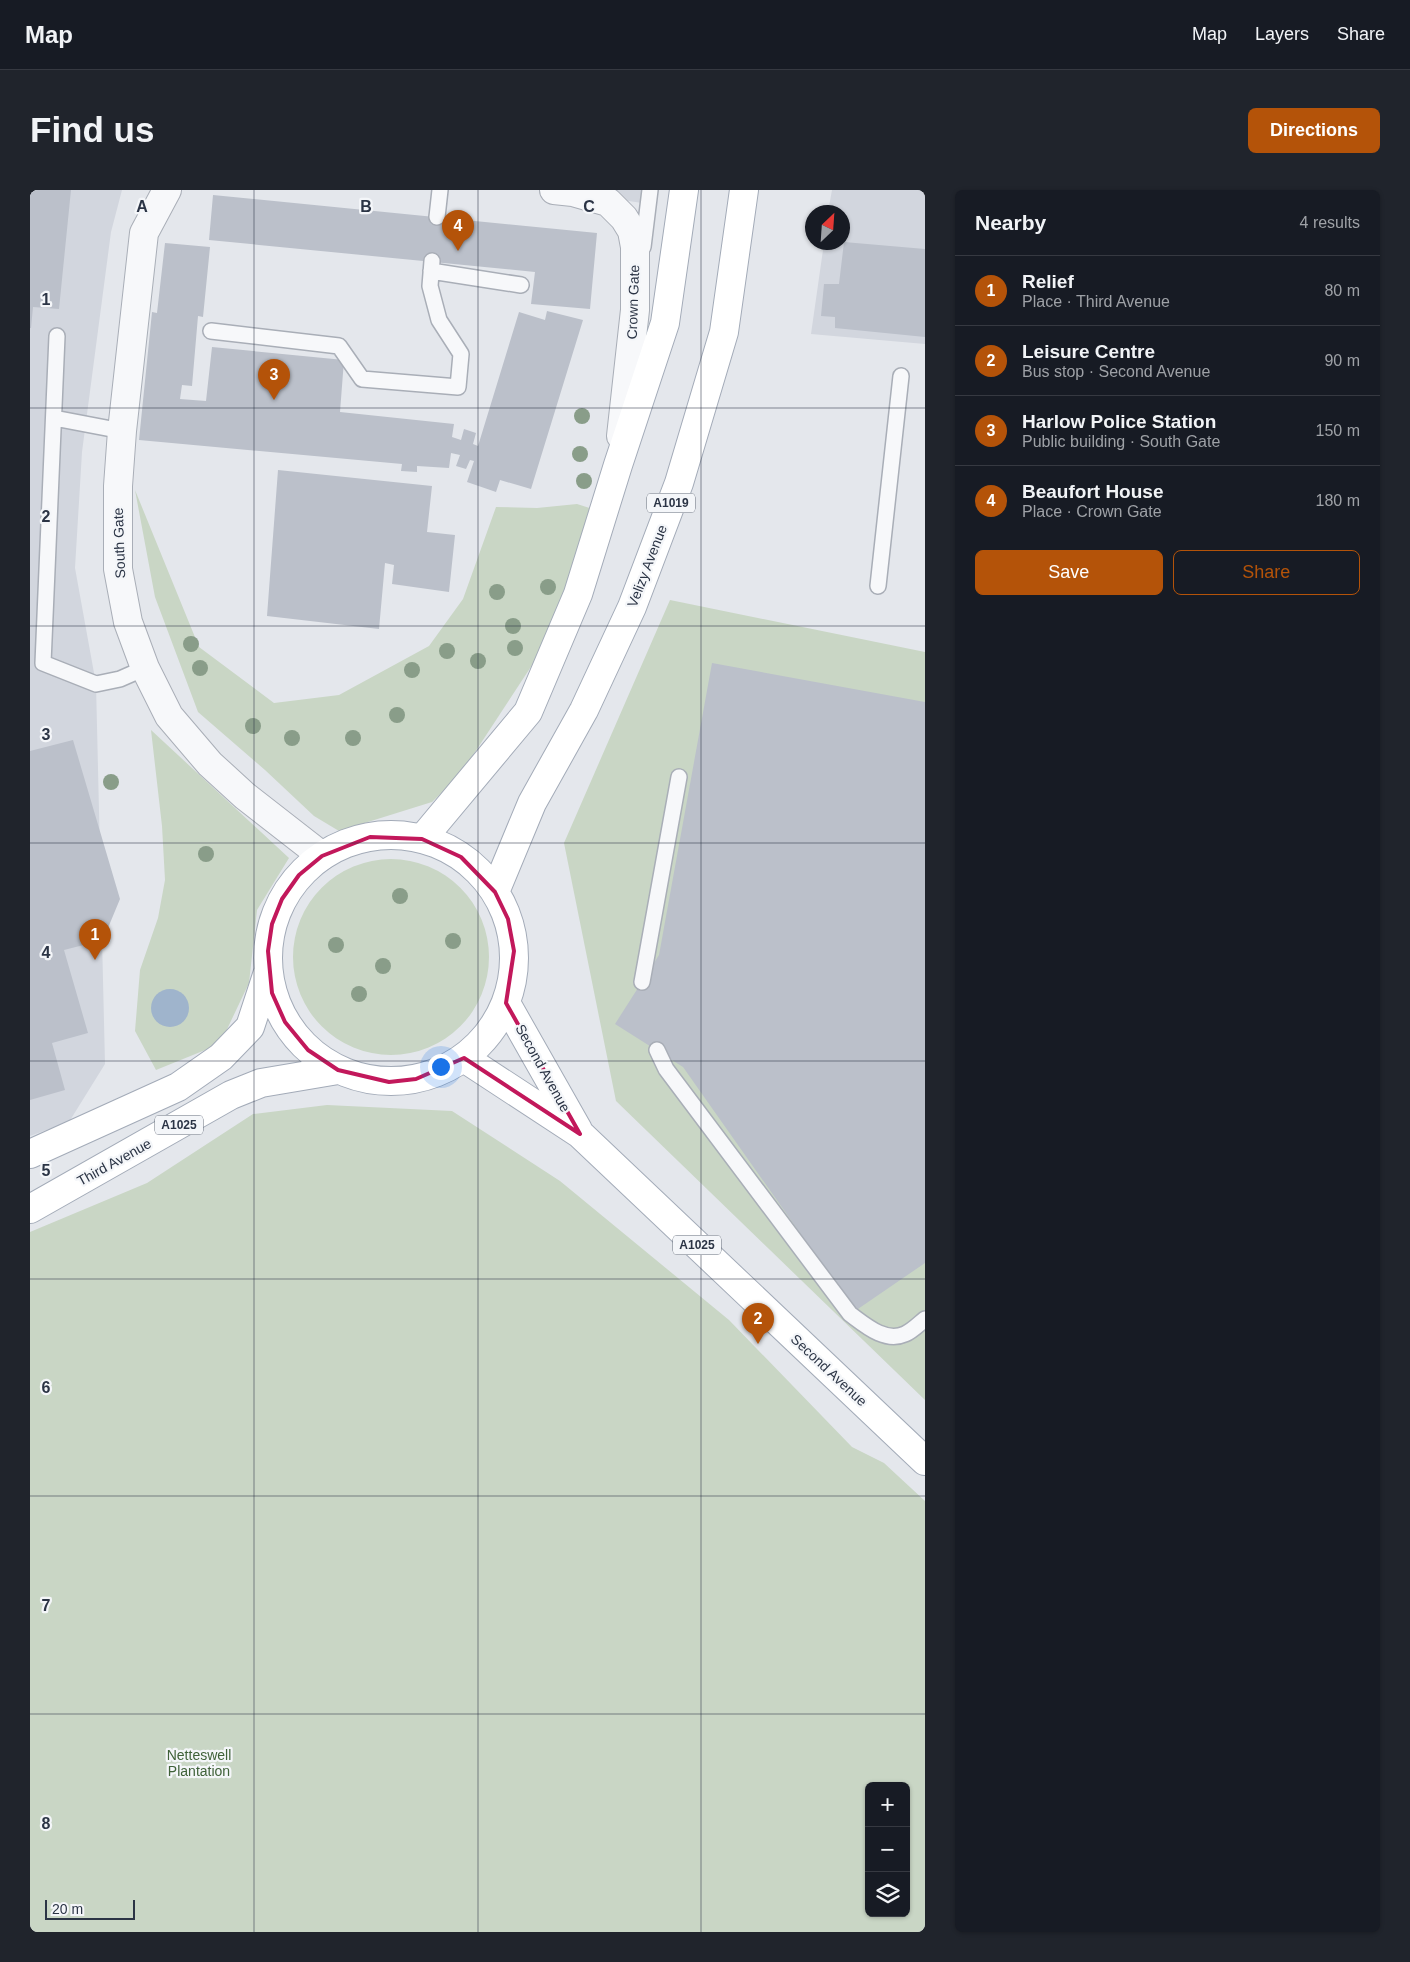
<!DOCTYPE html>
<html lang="en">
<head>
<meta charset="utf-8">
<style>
	body { margin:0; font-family:Arial,sans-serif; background:#20242c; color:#f1f3f6 }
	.controls { position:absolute; right:15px; bottom:15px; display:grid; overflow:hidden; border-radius:8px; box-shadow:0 1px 4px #0004 }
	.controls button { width:45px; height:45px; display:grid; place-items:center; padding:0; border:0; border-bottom:1px solid #363941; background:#171b24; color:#f1f3f6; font:25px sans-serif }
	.compass { position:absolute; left:775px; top:15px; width:45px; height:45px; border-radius:50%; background:#171b24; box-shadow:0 1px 4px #0004; rotate:25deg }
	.scale { position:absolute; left:15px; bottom:12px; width:90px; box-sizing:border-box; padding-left:5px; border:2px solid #2b3445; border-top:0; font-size:14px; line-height:18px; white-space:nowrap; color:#2b3445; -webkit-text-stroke:4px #f4f6f9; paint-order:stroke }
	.you { position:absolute; left:410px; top:876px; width:18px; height:18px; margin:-12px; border:4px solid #fff; border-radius:50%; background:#1a73e8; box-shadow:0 0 0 8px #1a73e833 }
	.badge { display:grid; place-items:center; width:32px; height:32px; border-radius:50%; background:#b45309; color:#fff; font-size:16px; font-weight:700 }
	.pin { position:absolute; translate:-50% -41px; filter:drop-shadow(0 1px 2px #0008) }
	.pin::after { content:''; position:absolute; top:26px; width:18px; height:15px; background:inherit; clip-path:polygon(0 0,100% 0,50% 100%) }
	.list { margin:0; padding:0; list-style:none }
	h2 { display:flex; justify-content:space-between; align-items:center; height:65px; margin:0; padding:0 20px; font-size:21px }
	h2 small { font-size:16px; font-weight:400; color:#9ea1a6 }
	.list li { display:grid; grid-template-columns:32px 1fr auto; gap:15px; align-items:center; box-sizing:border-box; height:70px; padding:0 20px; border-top:1px solid #363941 }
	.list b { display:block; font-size:19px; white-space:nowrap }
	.list p { margin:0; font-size:16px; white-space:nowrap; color:#9ea1a6 }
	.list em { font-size:16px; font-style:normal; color:#9ea1a6 }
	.actions { display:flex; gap:10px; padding:15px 20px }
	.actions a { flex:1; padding:11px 0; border:1px solid #b45309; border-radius:8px; text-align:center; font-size:18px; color:#b45309 }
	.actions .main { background:#b45309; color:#fff }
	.icon { flex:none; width:28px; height:28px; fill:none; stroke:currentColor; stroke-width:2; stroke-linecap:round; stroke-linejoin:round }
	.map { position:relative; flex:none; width:895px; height:1742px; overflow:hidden; border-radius:8px }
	header { display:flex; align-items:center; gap:30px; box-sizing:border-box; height:70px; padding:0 25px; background:#171b24; border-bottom:1px solid #363941 }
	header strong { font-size:24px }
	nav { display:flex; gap:28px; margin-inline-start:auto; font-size:18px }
	.intro { display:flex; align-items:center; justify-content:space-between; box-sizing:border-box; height:120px; padding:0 30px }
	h1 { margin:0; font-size:35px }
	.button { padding:12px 22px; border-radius:8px; background:#b45309; color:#fff; font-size:18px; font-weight:700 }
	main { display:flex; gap:30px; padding:0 30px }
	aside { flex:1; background:#171b24; border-radius:8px; box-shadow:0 1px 4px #0004 }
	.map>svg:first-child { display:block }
</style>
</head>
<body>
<header>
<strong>Map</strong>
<nav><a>Map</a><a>Layers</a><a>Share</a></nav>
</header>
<div class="intro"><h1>Find us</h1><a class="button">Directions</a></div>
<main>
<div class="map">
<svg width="895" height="1742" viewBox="0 0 895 1742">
	<rect width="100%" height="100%" fill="#e4e7ec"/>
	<path fill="#d2d6de" d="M0 0H92L81 42 52 262 45 378 66 494 75 874 39 932 0 946Z
		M524 0H621L619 14Z
		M802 0H895V154L781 144 794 53 812 52V22H798Z"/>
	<path fill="#c9d6c5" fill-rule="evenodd" d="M105 300 169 457 244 513 309 505 399 456 433 409 466 317 507 318 547 314 569 321 510 463 430 585 402 612 309 641 284 626 235 580 168 522 125 407Z
		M640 410 895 462V1210L586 911 534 653Z
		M121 540 259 668 227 720 219 793 190 854 126 880 105 841 110 780 128 728 135 690 132 636Z
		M263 767a98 98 0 1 1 196 0a98 98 0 1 1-196 0Z
		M297 915 422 921 530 991 699 1130 822 1257 854 1273 895 1311V1742H0V1042L117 993 223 924ZM839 1596H876V1723H839Z"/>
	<path fill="#9fb4cc" d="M121 818a19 19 0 1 1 38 0a19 19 0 1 1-38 0Z"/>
	<path fill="#bbc0ca" d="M0 0H41L29 119 3 117 1 138H0Z
		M183 5 567 43 560 119 501 114 505 82 179 50Z
		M814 52 895 59V147L805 138V127L791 126 794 94H809Z
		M135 53 180 57 173 127 168 126 162 196 152 195 150 209 176 211 182 157 314 170 310 222 424 234 422 247 431 250 434 239 446 243 443 254 448 256 489 122 515 130 517 121 553 130 501 299 470 290 466 302 437 292 444 271 440 270 436 279 426 276 430 265 421 263 419 278 387 276V282L371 281 372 274 109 250 122 122 127 123Z
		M248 280 402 296 397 342 425 345 419 402 362 394 364 375 355 373 349 439 237 426Z
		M682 473 895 512V1073L825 1121 653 877 585 834 629 765Z
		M43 550 90 709 73 750 34 760 58 843 22 853 35 900 0 910V561Z"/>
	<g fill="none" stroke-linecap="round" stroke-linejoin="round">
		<g stroke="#a9aeb7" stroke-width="18">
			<path id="service" d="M407 27 410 0
				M613 57 620 0
				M401 81 491 95
				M181 141 309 156 332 189 428 197 431 164 409 130 400 96 402 71
				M27 146 13 473 66 494 90 489 115 478
				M24 228 92 241
				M848 396 871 186
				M612 792 649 587
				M627 860 636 879 820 1124C835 1135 855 1153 875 1144 882 1141 889 1134 895 1129"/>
		</g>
		<g stroke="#a9aeb7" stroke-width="30">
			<path id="minor" d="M137 0 114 43 92 241 88 296V379L98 432 115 478 139 526 180 574 215 606 292 666
				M524 0 543 2 578 12 594 28 602 41 605 57V120L591 246"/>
		</g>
		<g stroke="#a3abb8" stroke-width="30">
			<path id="primary" d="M238 768a123 123 0 1 1 246 0a123 123 0 1 1-246 0Z
				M392 649 498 522 548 404 588 275 635 133 654 0
				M465 702 502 613 554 520 602 417 649 293 694 142 714 0
				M476 813 548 940
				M434 868 550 944 895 1271
				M0 964 148 897 191 867 220 837 238 782
				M0 1019 201 905 231 893 308 880"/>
		</g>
		<use href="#service" stroke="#f7f8fa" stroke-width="15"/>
		<use href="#minor" stroke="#f7f8fa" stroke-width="28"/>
		<use href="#primary" stroke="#fff" stroke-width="28"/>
	</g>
	<g fill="#899d89">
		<circle cx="552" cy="226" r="8"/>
		<circle cx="550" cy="264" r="8"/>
		<circle cx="554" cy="291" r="8"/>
		<circle cx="518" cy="397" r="8"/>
		<circle cx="467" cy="402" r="8"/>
		<circle cx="483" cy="436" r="8"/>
		<circle cx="161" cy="454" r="8"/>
		<circle cx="485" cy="458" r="8"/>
		<circle cx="417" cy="461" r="8"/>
		<circle cx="448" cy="471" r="8"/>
		<circle cx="170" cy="478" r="8"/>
		<circle cx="382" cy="480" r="8"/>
		<circle cx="367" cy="525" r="8"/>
		<circle cx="223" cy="536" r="8"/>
		<circle cx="262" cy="548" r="8"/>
		<circle cx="323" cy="548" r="8"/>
		<circle cx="81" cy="592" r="8"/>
		<circle cx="176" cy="664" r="8"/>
		<circle cx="370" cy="706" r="8"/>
		<circle cx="423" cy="751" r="8"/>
		<circle cx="306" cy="755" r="8"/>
		<circle cx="353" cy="776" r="8"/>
		<circle cx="329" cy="804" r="8"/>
	</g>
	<path fill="none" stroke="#c2185b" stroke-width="4" stroke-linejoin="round" d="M340 647 392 649 431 667 465 702 478 729 484 761 476 813 550 944 434 868 386 889 359 892 308 880 278 860 255 832 242 803 238 761 242 734 252 709 269 685 292 666Z"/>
	<path fill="none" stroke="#2b3445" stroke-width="1" stroke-opacity="0.55" d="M224 0V1742M448 0V1742M671 0V1742M0 218H895M0 436H895M0 653H895M0 871H895M0 1089H895M0 1306H895M0 1524H895"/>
	<g text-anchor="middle" stroke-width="4.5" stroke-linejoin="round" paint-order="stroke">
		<g fill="#f4f6f9" stroke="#676e7b" stroke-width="1">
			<rect x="617" y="303.5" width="48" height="19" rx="4"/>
			<rect x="125" y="925.5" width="48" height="19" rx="4"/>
			<rect x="643" y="1045.5" width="48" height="19" rx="4"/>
		</g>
		<g font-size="12" font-weight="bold" fill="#2b3445">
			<text x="641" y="317">A1019</text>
			<text x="149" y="939">A1025</text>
			<text x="667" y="1059">A1025</text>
		</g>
		<g font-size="14" fill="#2b3445" stroke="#f4f6f9">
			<text transform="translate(603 112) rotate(-88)" y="5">Crown Gate</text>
			<text transform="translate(89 353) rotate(-92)" y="5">South Gate</text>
			<text transform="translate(617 376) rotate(-69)" y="5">Velizy Avenue</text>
			<text transform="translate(513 878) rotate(61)" y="5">Second Avenue</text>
			<text transform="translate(84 972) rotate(-29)" y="5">Third Avenue</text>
			<text transform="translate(799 1180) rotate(43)" y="5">Second Avenue</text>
		</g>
		<g font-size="14" fill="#3f6138" stroke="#f4f6f9">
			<text x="169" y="1570">Netteswell<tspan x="169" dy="16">Plantation</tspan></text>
		</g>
	</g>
	<g font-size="16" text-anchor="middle" font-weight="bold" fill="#2b3445" stroke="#f4f6f9" stroke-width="4.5" stroke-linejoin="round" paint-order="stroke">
		<text x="112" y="22">A</text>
		<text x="336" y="22">B</text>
		<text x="559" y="22">C</text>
		<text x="16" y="115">1</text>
		<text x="16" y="332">2</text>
		<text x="16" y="550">3</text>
		<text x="16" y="768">4</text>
		<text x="16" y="986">5</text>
		<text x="16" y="1203">6</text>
		<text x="16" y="1421">7</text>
		<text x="16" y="1639">8</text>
	</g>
</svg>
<div class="controls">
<button>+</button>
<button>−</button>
<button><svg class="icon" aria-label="layers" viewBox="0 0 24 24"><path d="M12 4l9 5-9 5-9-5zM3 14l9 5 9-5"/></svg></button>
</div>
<svg class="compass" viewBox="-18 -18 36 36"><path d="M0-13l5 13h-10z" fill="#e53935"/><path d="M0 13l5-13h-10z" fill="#9ea1a6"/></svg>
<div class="scale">20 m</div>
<div class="you"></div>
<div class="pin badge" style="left:65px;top:770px">1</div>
<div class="pin badge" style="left:728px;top:1154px">2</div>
<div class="pin badge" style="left:244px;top:210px">3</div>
<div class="pin badge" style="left:428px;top:61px">4</div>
</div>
<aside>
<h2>Nearby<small>4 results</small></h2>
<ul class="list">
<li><span class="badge">1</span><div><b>Relief</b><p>Place · Third Avenue</p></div><em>80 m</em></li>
<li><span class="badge">2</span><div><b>Leisure Centre</b><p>Bus stop · Second Avenue</p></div><em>90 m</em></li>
<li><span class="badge">3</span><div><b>Harlow Police Station</b><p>Public building · South Gate</p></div><em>150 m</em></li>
<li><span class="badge">4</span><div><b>Beaufort House</b><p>Place · Crown Gate</p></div><em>180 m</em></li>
</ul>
<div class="actions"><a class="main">Save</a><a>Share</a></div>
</aside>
</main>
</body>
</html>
